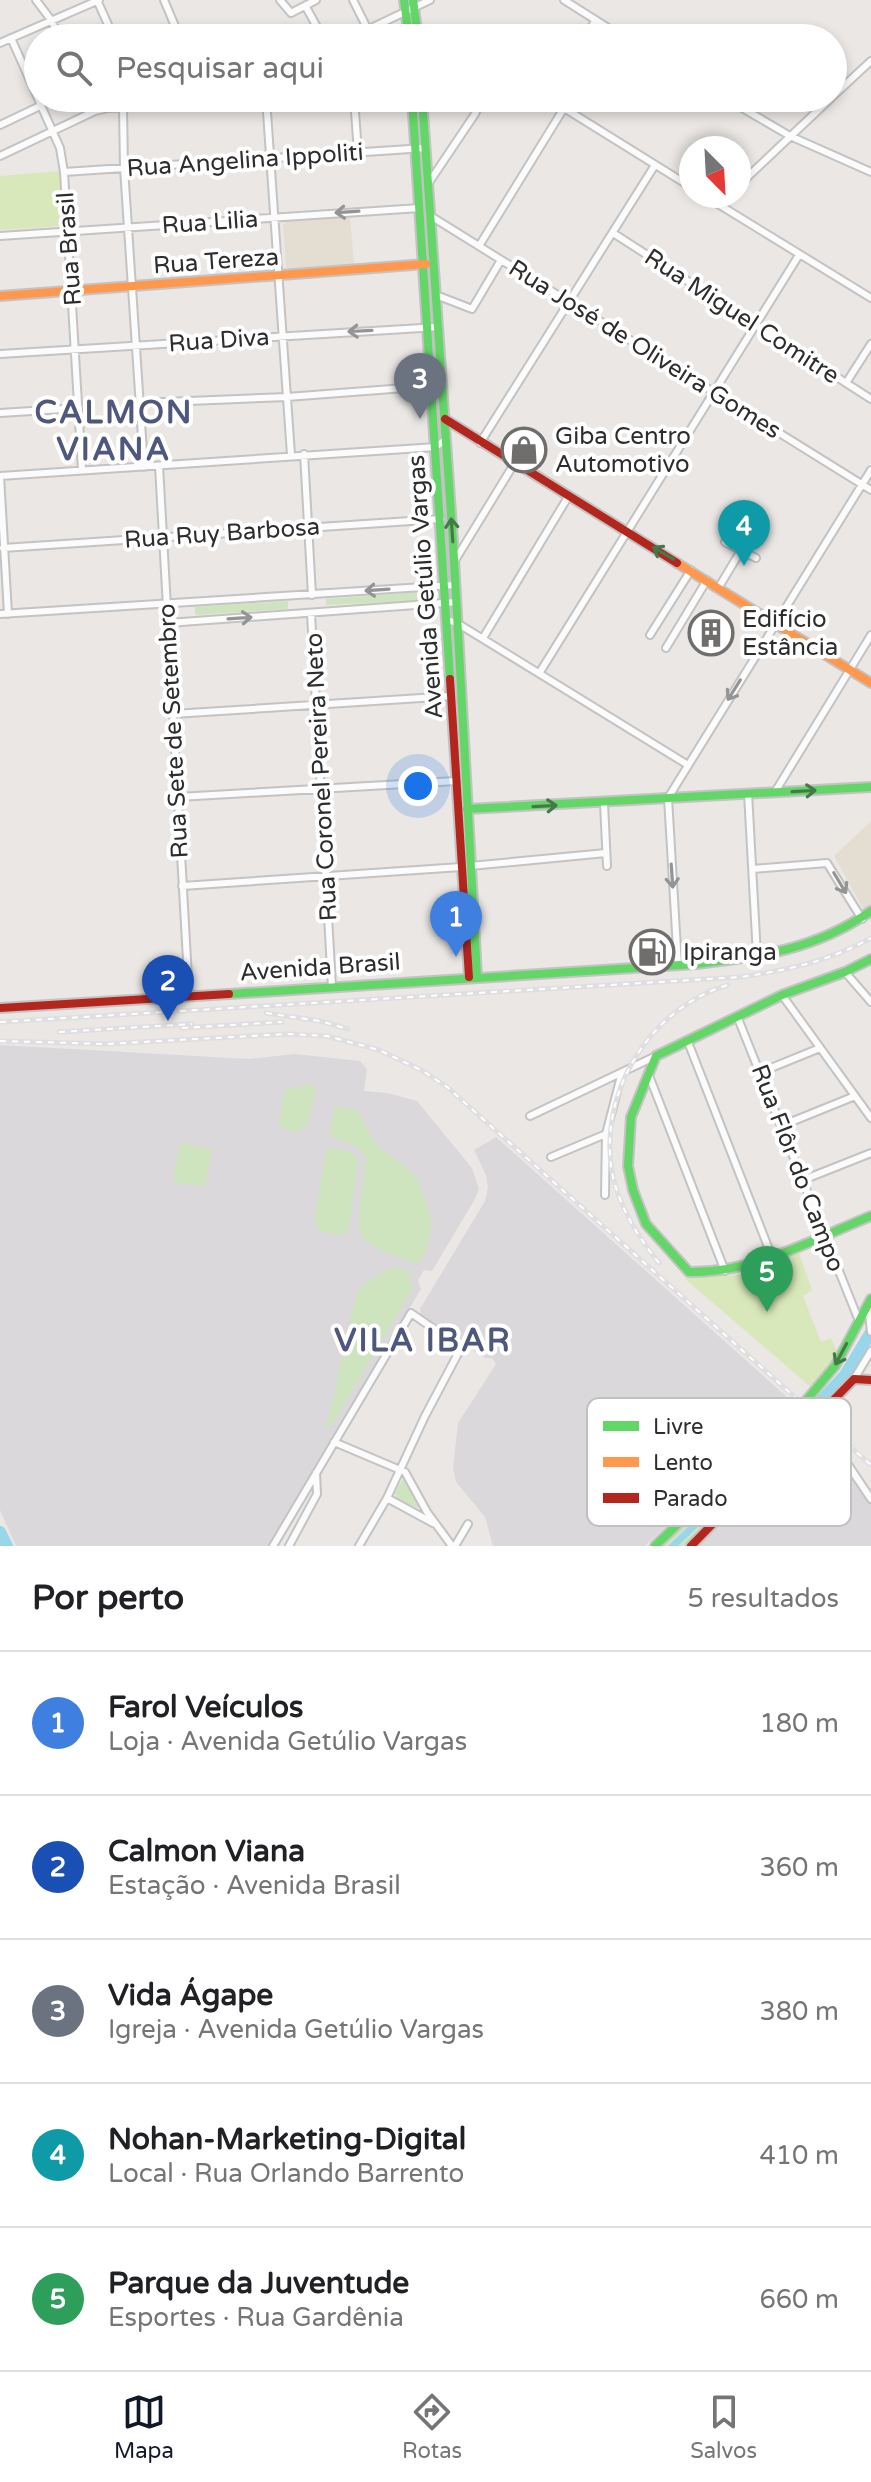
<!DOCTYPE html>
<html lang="pt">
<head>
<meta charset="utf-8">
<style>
	body { margin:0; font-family:"Varela Round",sans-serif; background:#f6f6f6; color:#202124 }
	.compass { position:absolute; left:679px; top:136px; width:72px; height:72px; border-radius:50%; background:#fff; box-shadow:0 4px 12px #0003; rotate:156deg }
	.you { position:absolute; left:418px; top:786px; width:28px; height:28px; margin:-20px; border:6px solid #fff; border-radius:50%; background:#1a73e8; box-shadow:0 0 0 12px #1a73e833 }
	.badge { display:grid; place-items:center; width:52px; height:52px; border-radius:50%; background:#111827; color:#fff; font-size:26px; font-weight:700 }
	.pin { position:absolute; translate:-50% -66px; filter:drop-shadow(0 2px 4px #0008) }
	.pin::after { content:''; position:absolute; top:42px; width:28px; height:24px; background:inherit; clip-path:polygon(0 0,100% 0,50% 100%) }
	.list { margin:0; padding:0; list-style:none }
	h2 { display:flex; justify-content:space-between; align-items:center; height:104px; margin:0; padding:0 32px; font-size:34px }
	h2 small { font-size:26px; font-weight:400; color:#757577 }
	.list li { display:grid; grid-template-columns:52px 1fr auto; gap:24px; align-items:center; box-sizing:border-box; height:144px; padding:0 32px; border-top:2px solid #e0e0e0 }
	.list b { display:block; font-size:30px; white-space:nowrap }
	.list p { margin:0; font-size:26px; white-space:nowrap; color:#757577 }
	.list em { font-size:26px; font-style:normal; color:#757577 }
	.icon { flex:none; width:44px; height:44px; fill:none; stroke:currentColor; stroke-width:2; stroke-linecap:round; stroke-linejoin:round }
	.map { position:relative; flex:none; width:871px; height:1546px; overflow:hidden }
	.search { position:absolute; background:#fff; box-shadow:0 4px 12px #0003; left:24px; right:24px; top:24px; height:88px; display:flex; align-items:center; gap:20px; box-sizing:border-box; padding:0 28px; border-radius:44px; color:#757577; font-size:30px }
	.sheet { height:824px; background:#fff }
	nav { display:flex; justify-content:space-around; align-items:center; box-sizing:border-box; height:112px; border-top:2px solid #e0e0e0; background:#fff; font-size:22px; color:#757577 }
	nav a { display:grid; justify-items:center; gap:4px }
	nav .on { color:#111827 }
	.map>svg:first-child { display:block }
</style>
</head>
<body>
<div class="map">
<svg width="871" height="1546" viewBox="0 0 871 1546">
	<rect width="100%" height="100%" fill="#eae7e4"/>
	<path fill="#dbd8db" d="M0 1045 249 1059 294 1054 360 1061 367 1069 364 1091 387 1093 417 1101 472 1168 479 1189 475 1199 432 1271 424 1270 418 1281 421 1289 268 1546H16L0 1510Z
		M496 1137 796 1405 645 1546H493L485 1517 456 1482 453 1468 458 1423 496 1364 492 1358H485L421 1316 420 1309 485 1201 488 1187 486 1175 474 1150Z
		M819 1425 871 1504V1546H696Z"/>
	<path fill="#e4ded2" d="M350 217 354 265 292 271 286 267 283 225 288 220Z
		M871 821V907L865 912 834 856Z"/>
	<path fill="#cee4be" d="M436 591V600L326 605V599Z
		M288 601V609L195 615V607Z
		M311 1084 316 1089 307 1126 295 1132 282 1129 279 1123 285 1090Z
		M335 1106 358 1110 374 1142 417 1177 431 1220V1231L425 1253 418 1264C398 1256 364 1250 358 1226L366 1158 357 1147 329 1135Z
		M180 1142 212 1150 205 1187 173 1182Z
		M331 1147 351 1152 358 1160 349 1229 344 1235 321 1232 314 1221 326 1151Z
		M395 1266 411 1273 408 1280 413 1288 331 1427 324 1426 329 1418 356 1295C365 1280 380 1274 395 1266Z
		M785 1445 684 1546H678Z
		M760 1453 756 1462 668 1546H662Z
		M404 1477 419 1505 418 1508 396 1498 395 1493Z"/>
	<path fill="#d8e8bb" d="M60 171 62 226 0 230V176Z
		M798 1250 812 1290 803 1296 821 1342 831 1338 838 1354 812 1388 684 1278 739 1275Z"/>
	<path fill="#99d6ea" d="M805 1413 811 1419 678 1546H668L756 1462 760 1453Z"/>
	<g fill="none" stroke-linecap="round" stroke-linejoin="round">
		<path stroke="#99d6ea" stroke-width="12" d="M796 1428 845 1375 871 1332
			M0 1532 7 1546"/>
		<g stroke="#c4c3c3" stroke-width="10">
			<path id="street" d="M36 0 51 20 60 38
				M97 0 114 38
				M164 0 180 38
				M280 0 291 13 316 0
				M353 0 368 30
				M564 0 624 38
				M306 7 323 38
				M11 38 60 148 64 172 82 470
				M350 38 430 0
				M585 38 595 21
				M0 43 99 0
				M833 96 871 61
				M89 98 95 111
				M266 98 291 455
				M354 98 358 153
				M548 98 691 187
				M725 98 790 136 871 172
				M123 108 124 168 144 467
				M0 125 40 106
				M0 156 95 111 108 108 276 98
				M64 172 425 148
				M428 184 475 114 482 98
				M739 185 831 98
				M705 196 871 298
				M719 205 728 196
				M429 215 871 490
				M613 233 871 399
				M0 236 420 208
				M479 246 564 108
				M436 295 472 309 501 260
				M0 354 438 327
				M846 383 871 344
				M140 403 287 397 431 386
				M0 413 79 408
				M480 443 655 165
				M304 454 312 595
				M159 466 189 995
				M0 476 436 447 446 439
				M0 476 8 614
				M725 542 756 558
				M3 548 441 519
				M454 562 514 464
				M719 587 755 527
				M0 614 455 585
				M311 614 332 987
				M447 620 457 623 688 765
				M168 623 457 602
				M650 635 691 570
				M483 638 568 497
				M666 648 707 580
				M540 672 799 255
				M173 714 452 696
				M775 792 871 635
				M748 793 757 956
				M178 797 456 781
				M604 803 607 866
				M470 866 606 853
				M753 869 827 863 862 919
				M182 886 461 867
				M678 966 668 798 871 470
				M845 972 871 1002
				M782 995 871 1118
				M737 1016 859 1321
				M688 1042 772 1257
				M761 1072 820 1048
				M648 1073 725 1271
				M530 1116 656 1056
				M781 1126 855 1096
				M551 1157 606 1134
				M803 1180 871 1153
				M605 1195 606 1134 622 1072
				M868 1305 871 1332
				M854 1379 871 1351
				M334 1442 405 1472 427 1512 452 1546
				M839 1451 871 1499
				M387 1498 433 1523
				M273 1546 411 1313 461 1348 425 1416 387 1498 359 1546
				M289 1546 317 1494 316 1473
				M455 1546 468 1524"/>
		</g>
		<g stroke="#c4c3c3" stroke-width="12">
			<path id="fast" d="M404 0 409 38
				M413 0 418 38
				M412 98 450 679
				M422 98 453 542 477 976
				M467 809 871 787
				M871 959 845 972 782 995 656 1056 631 1117 628 1166 633 1190 646 1224 689 1272C754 1273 812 1240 871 1216
				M229 994 696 964C762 956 815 950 871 911
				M655 1546 804 1403 835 1366 871 1299"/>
		</g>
		<g stroke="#c4c3c3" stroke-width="12">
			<path id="slow" d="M0 296 426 264
				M677 563 871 683"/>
		</g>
		<g stroke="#c4c3c3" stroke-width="12">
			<path id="jam" d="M445 419 677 563
				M450 679 469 977
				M0 1008 229 994
				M691 1546 854 1379 871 1380"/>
		</g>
		<use href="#street" stroke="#fcfbfb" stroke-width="6"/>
		<use href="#fast" stroke="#63d668" stroke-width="8"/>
		<use href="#slow" stroke="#ff974d" stroke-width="8"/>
		<use href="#jam" stroke="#b3261e" stroke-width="8"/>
		<g stroke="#dfdee0" stroke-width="5">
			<path id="rail" d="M266 1013 320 1021 348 1029
				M0 1022 741 977C788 970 830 961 871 938
				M182 1028 282 1022
				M59 1032 192 1024
				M0 1041 106 1044 288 1034 327 1036 379 1050 423 1071 447 1087 871 1465
				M659 1263C638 1237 621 1210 613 1177 596 1095 649 1008 728 985"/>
		</g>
		<use href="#rail" stroke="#fff" stroke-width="2" stroke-dasharray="6" stroke-linecap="butt"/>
	</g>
	<defs><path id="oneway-shaft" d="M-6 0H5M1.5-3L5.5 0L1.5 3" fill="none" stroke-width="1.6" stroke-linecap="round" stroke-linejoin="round" transform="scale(2)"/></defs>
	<g stroke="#949494">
		<use href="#oneway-shaft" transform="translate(347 212) rotate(176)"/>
		<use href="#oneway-shaft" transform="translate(360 331) rotate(177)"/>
		<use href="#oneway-shaft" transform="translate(377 590) rotate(176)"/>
		<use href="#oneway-shaft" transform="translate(240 618) rotate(-4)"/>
		<use href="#oneway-shaft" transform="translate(734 690) rotate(122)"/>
		<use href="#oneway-shaft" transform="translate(672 876) rotate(86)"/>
		<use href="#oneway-shaft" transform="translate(840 883) rotate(59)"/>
	</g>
	<g stroke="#457948">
		<use href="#oneway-shaft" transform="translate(452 530) rotate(-94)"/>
		<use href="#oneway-shaft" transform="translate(663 553) rotate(-149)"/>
		<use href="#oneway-shaft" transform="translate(804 791) rotate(-3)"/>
		<use href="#oneway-shaft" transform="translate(545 806) rotate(-3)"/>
		<use href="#oneway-shaft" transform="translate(841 1354) rotate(118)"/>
	</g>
	<defs>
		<g id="shop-ring" transform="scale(2.3)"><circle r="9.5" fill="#fff" stroke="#6f6e6d" stroke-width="1.5"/><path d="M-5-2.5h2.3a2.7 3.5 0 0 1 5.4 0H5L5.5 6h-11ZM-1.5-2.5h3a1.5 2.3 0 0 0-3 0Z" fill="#6f6e6d"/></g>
		<g id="building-ring" transform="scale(2.3)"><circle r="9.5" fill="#fff" stroke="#6f6e6d" stroke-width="1.5"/><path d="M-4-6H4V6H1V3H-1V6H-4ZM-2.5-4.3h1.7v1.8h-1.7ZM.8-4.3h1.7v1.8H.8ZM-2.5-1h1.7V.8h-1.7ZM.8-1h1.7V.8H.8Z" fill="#6f6e6d"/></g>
		<g id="fuel-ring" transform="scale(2.3)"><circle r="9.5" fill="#fff" stroke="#6f6e6d" stroke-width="1.5"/><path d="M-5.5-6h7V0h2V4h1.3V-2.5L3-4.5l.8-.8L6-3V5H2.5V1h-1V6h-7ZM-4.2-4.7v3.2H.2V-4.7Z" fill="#6f6e6d"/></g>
	</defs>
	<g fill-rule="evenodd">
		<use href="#shop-ring" x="524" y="450"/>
		<use href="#building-ring" x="711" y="633"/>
		<use href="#fuel-ring" x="652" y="952"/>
	</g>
	<g text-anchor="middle" stroke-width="8" stroke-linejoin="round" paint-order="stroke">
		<g font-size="24" fill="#2d2d2d" stroke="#fff">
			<text transform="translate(245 160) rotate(-4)" y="8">Rua Angelina Ippoliti</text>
			<text transform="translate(210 222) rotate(-4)" y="8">Rua Lilia</text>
			<text transform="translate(69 249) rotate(-94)" y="8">Rua Brasil</text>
			<text transform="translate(216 261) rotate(-4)" y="8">Rua Tereza</text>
			<text transform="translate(742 316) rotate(33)" y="8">Rua Miguel Comitre</text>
			<text transform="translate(219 340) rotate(-4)" y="8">Rua Diva</text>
			<text transform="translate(645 349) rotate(32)" y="8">Rua José de Oliveira Gomes</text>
			<text transform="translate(222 533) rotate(-4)" y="8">Rua Ruy Barbosa</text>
			<text transform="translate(425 587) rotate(-94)" y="8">Avenida Getúlio Vargas</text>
			<text transform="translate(173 731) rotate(-93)" y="8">Rua Sete de Setembro</text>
			<text transform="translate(321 777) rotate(-93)" y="8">Rua Coronel Pereira Neto</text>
			<text transform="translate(320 967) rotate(-4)" y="8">Avenida Brasil</text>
			<text transform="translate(798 1168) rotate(69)" y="8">Rua Flôr do Campo</text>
		</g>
		<g font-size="24" fill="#2d2d2d" stroke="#fff" text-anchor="start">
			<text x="555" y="444">Giba Centro<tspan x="555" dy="28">Automotivo</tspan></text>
			<text x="742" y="627">Edifício<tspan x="742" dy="28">Estância</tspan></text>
			<text x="683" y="960">Ipiranga</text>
		</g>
		<g font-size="32" font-weight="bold" letter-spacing="2" fill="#4e577d" stroke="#fff">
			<text x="114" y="423">CALMON<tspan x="114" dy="37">VIANA</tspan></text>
			<text x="423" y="1351">VILA IBAR</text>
		</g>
	</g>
	<rect x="587" y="1398" width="264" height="128" rx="12" fill="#fff" stroke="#c0c0c0" stroke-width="2"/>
	<rect x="603" y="1421" width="36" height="10" fill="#63d668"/>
	<rect x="603" y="1457" width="36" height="10" fill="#ff974d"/>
	<rect x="603" y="1493" width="36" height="10" fill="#b3261e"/>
	<g font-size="22" fill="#2d2d2d">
		<text x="653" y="1434">Livre</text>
		<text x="653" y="1470">Lento</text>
		<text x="653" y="1506">Parado</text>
	</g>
</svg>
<svg class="compass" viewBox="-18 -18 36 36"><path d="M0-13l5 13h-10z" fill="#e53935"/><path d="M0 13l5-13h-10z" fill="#757577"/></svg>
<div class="you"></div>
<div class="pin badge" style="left:456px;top:957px;background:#3f7fe0">1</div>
<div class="pin badge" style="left:168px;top:1021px;background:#1a4fb4">2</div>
<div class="pin badge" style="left:420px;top:419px;background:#6b7280">3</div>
<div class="pin badge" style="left:744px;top:566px;background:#0f9aa8">4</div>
<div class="pin badge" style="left:767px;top:1312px;background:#2e9e5b">5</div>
<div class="search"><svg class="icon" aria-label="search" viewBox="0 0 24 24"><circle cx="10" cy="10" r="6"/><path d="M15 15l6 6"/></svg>Pesquisar aqui</div>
</div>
<section class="sheet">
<h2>Por perto<small>5 resultados</small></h2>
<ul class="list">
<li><span class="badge" style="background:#3f7fe0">1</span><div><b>Farol Veículos</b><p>Loja · Avenida Getúlio Vargas</p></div><em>180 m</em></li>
<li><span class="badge" style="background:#1a4fb4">2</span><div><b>Calmon Viana</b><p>Estação · Avenida Brasil</p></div><em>360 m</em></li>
<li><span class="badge" style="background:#6b7280">3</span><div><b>Vida Ágape</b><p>Igreja · Avenida Getúlio Vargas</p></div><em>380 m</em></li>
<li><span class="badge" style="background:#0f9aa8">4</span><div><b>Nohan-Marketing-Digital</b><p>Local · Rua Orlando Barrento</p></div><em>410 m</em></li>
<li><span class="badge" style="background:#2e9e5b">5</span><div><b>Parque da Juventude</b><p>Esportes · Rua Gardênia</p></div><em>660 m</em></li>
</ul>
</section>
<nav>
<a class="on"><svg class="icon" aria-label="map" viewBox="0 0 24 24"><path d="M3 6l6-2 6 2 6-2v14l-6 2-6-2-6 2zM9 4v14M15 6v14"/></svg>Mapa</a>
<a><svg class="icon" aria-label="directions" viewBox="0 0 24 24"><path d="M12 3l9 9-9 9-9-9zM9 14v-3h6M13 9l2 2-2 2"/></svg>Rotas</a>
<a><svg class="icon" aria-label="saved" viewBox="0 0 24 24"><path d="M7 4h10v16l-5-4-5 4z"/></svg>Salvos</a>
</nav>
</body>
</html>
